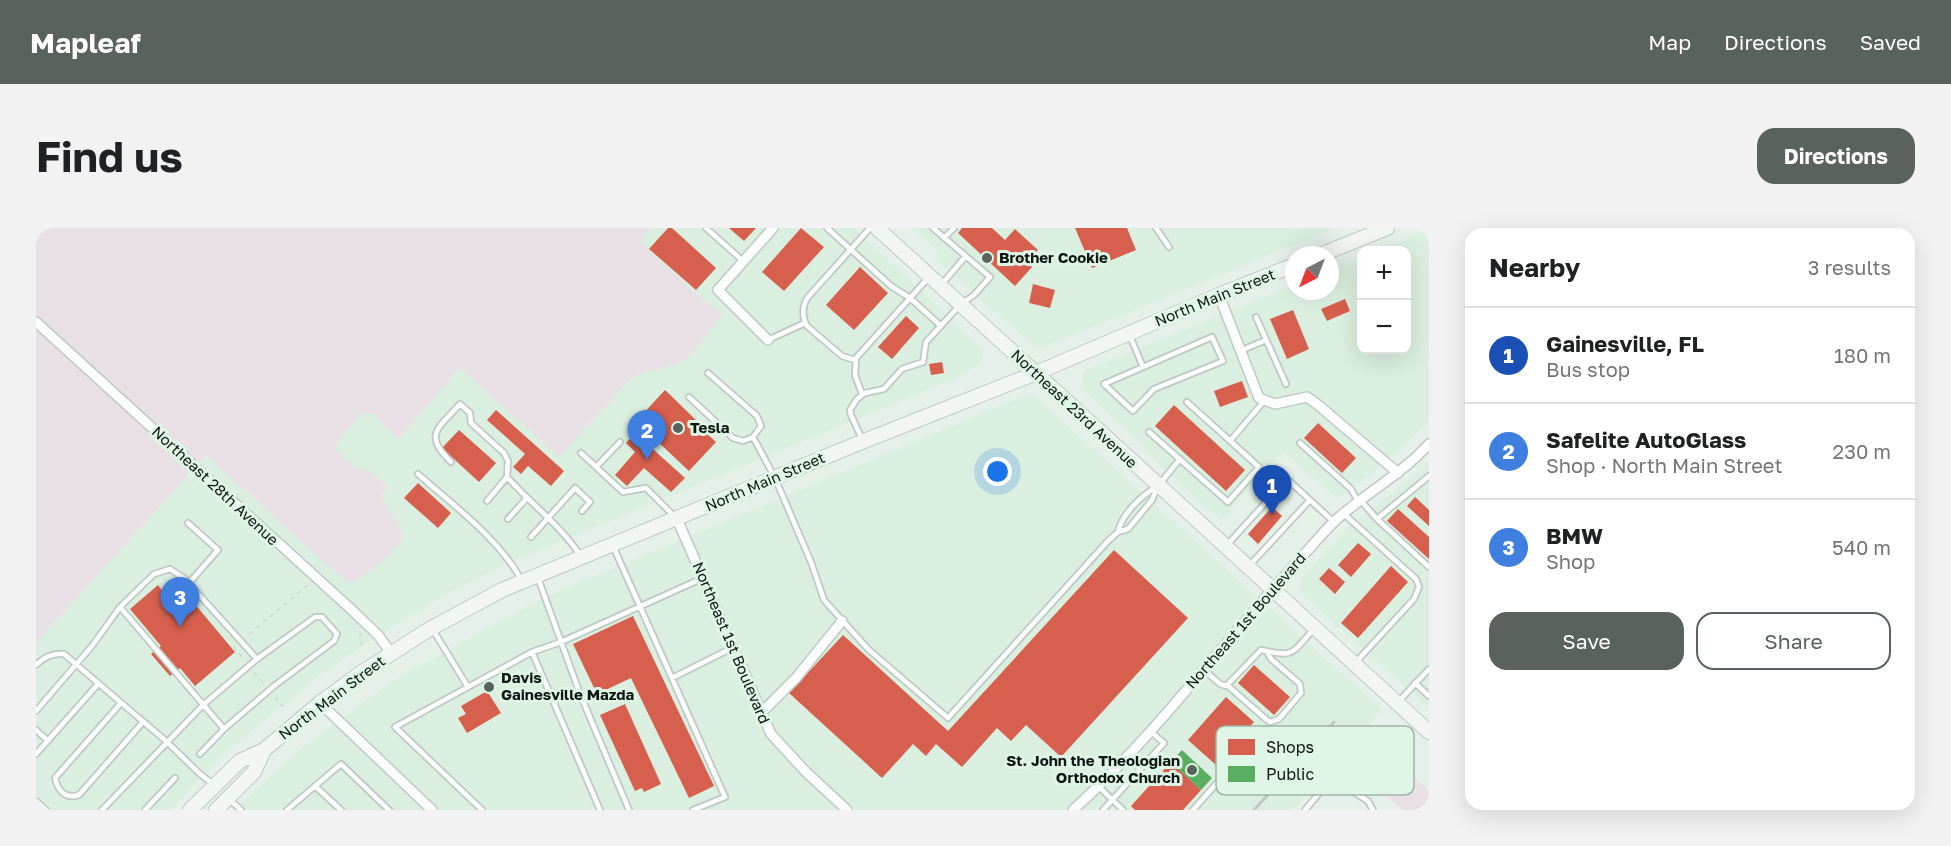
<!DOCTYPE html>
<html lang="en">
<head>
<meta charset="utf-8">
<style>
	body { margin:0; font-family:"Golos Text",sans-serif; background:#f2f2f2; color:#202124 }
	.controls { position:absolute; right:18px; top:18px; display:grid; overflow:hidden; border-radius:12px; box-shadow:0 6px 24px #0002 }
	.controls button { width:54px; height:54px; display:grid; place-items:center; padding:0; border:0; border-bottom:2px solid #e0e0e0; background:#fff; color:#202124; font:30px sans-serif }
	.compass { position:absolute; left:1249px; top:18px; width:54px; height:54px; border-radius:50%; background:#fff; box-shadow:0 6px 24px #0002; rotate:222deg }
	.you { position:absolute; left:962px; top:244px; width:21px; height:21px; margin:-15px; border:4px solid #fff; border-radius:50%; background:#1a73e8; box-shadow:0 0 0 9px #1a73e833 }
	.badge { display:grid; place-items:center; width:39px; height:39px; border-radius:50%; background:#59625c; color:#fff; font-size:20px; font-weight:700 }
	.pin { position:absolute; translate:-50% -50px; filter:drop-shadow(0 2px 3px #0008) }
	.pin::after { content:''; position:absolute; top:32px; width:21px; height:18px; background:inherit; clip-path:polygon(0 0,100% 0,50% 100%) }
	.list { margin:0; padding:0; list-style:none }
	h2 { display:flex; justify-content:space-between; align-items:center; height:78px; margin:0; padding:0 24px; font-size:26px }
	h2 small { font-size:20px; font-weight:400; color:#757577 }
	.list li { display:grid; grid-template-columns:39px 1fr auto; gap:18px; align-items:center; box-sizing:border-box; height:96px; padding:0 24px; border-top:2px solid #e0e0e0 }
	.list b { display:block; font-size:22px; white-space:nowrap }
	.list p { margin:0; font-size:20px; white-space:nowrap; color:#757577 }
	.list em { font-size:20px; font-style:normal; color:#757577 }
	.actions { display:flex; gap:12px; padding:18px 24px }
	.actions a { flex:1; padding:14px 0; border:2px solid #59625c; border-radius:18px; text-align:center; font-size:21px; color:#59625c }
	.actions .main { background:#59625c; color:#fff }
	.map { position:relative; flex:none; width:1393px; height:582px; overflow:hidden; border-radius:18px }
	header { display:flex; align-items:center; gap:36px; box-sizing:border-box; height:84px; padding:0 30px; background:#59625c; color:#fff }
	header strong { font-size:28px }
	nav { display:flex; gap:33px; margin-inline-start:auto; font-size:21px }
	.intro { display:flex; align-items:center; justify-content:space-between; box-sizing:border-box; height:144px; padding:0 36px }
	h1 { margin:0; font-size:42px }
	.button { padding:15px 27px; border-radius:18px; background:#59625c; color:#fff; font-size:21px; font-weight:700 }
	main { display:flex; gap:36px; padding:0 36px }
	aside { flex:1; background:#fff; border-radius:18px; box-shadow:0 6px 24px #0002 }
	.map>svg:first-child { display:block }
</style>
</head>
<body>
<header>
<strong>Mapleaf</strong>
<nav><a>Map</a><a>Directions</a><a>Saved</a></nav>
</header>
<div class="intro"><h1>Find us</h1><a class="button">Directions</a></div>
<main>
<div class="map">
<svg width="1393" height="582" viewBox="0 0 1393 582">
	<rect width="100%" height="100%" fill="#e4f0e8"/>
	<path fill="#daefe0" d="M374 0H818L947 122 946 135 920 150 470 336 405 369 335 412 277 452 197 518 134 582H0V415Z
		M876 0H1299L1008 119 997 117 898 30 903 24Z
		M1393 2V192L1359 228 1301 271 1248 223 1185 292 1121 234 1097 208 1045 160 1048 143 1258 57V63H1294V42L1325 29 1326 122H1370V22H1343Z
		M995 165 1346 482 1256 582H199L258 527 292 500 360 451 507 370Z
		M1393 234V480L1266 366 1263 360 1266 350 1314 297 1368 256Z"/>
	<path fill="#e8e0e5" d="M0 0H614L604 14 665 70 686 86C676 99 660 125 645 133 630 142 611 141 595 150L523 229 424 140 362 211 336 185 324 187 298 218C304 228 313 235 322 241 334 239 343 252 351 259L345 269 362 295 367 308C361 322 327 352 311 355L170 227 0 415Z
		M1345 520 1393 563V582H1366L1331 549Z"/>
	<path fill="#d6604d" d="M632 0H636L680 40 660 62 613 21Z
		M693 0H720L708 13Z
		M765 0 788 19 748 63 726 44Z
		M926 0H956L969 12 979 1 1002 22 991 34 996 39 979 58 922 5Z
		M1039 0H1091L1100 22 1056 40Z
		M824 39 852 65 818 102 790 77Z
		M997 56 1019 62 1014 80 993 75Z
		M1309 71 1314 83 1291 93 1285 81Z
		M1257 82 1273 121 1251 131 1234 91Z
		M870 88 883 100 856 131 842 119Z
		M906 134 908 145 895 147 893 136Z
		M1206 153 1212 169 1184 179 1178 163Z
		M629 162 660 192 658 194 680 214 653 243 620 212 626 206 606 187Z
		M1138 177 1209 242 1190 263 1119 198Z
		M460 182 528 243 515 258 492 238 485 246 477 239 489 226 451 192Z
		M1282 195 1320 230 1306 245 1268 210Z
		M423 202 460 235 443 254 406 220Z
		M599 205 649 250 635 264 608 240 591 258 579 247 599 224 590 215Z
		M382 255 415 285 402 300 368 270Z
		M1379 269 1393 282V298L1371 278Z
		M1236 279 1246 288 1222 316 1212 306Z
		M1362 281 1393 309V331L1351 293Z
		M1322 315 1335 326 1315 349 1302 337Z
		M1078 322 1152 390 1025 529 990 497 975 513 961 500 926 539 900 516 890 528 877 516 846 550 753 465 807 407 912 503Z
		M1355 338 1372 354 1322 410 1305 395Z
		M1293 340 1309 354 1299 366 1283 351Z
		M142 356 199 424 159 458 144 440 134 448 115 426 125 418 94 381 122 357 129 366Z
		M597 388 678 558 653 570 595 450 561 466 537 416Z
		M1218 437 1254 469 1238 487 1202 455Z
		M451 463 465 485 431 505 422 490 430 486 425 478Z
		M1190 469 1218 494 1180 537 1152 512Z
		M589 476 625 556 608 564 606 560 599 563 564 487Z
		M1135 534 1165 562 1147 582H1099L1095 578Z"/>
	<path fill="#5aae61" d="M1146 522 1176 550 1165 562 1135 534Z"/>
	<g fill="none" stroke-linecap="round" stroke-linejoin="round">
		<g stroke="#bfc9c3" stroke-width="8">
			<path id="service" d="M670 0 707 33
				M791 0 855 58 874 70 905 98
				M1120 0 1133 19
				M908 10 918 0
				M906 56 929 29
				M1220 89 1250 156
				M1094 108 1107 139
				M1176 109 1187 133 1118 161 1097 183 1068 156Z
				M732 112 769 95
				M1204 123 1230 112
				M819 132 806 128 771 98C766 90 766 77 772 69L834 0
				M672 145 721 188 725 198 717 209
				M826 166 819 147 820 130 893 49
				M653 169 697 210 707 213 717 209 739 250 775 334 788 372 832 421 912 490 1071 314 1082 304 1092 301 1116 272 1122 258 1144 231
				M1113 204 1192 274 1223 239 1151 174
				M826 211 815 187 814 182 821 171 829 165 848 161 866 141 887 134 890 114 924 77 938 67 954 49 897 0
				M1194 213 1229 172
				M1264 215 1315 261 1323 275
				M545 225 587 264 610 260 639 289
				M415 234C386 206 403 200 424 176L434 185 435 195 468 225 472 233 471 249
				M560 239 584 214
				M382 246C418 278 461 309 485 351
				M451 273 471 249C495 276 524 297 544 327
				M1325 273 1341 291 1393 248
				M1308 286 1380 351 1383 359 1378 371 1320 434
				M472 291 490 271
				M1341 291 1393 339
				M152 295 182 322 153 355
				M1082 304C1086 286 1104 269 1120 259
				M495 309 539 260 554 274 546 283
				M1191 317 1251 251 1298 294
				M577 318 689 569 657 582
				M1213 338 1274 272
				M502 350 544 466 593 582
				M84 379 188 501
				M397 402 432 459
				M496 424 525 414 667 350
				M0 437C8 429 17 425 28 426L130 513 163 545 178 557
				M1167 441 1184 456 1190 458 1225 422C1259 429 1254 427 1277 402
				M636 450 696 420
				M1379 455 1393 468
				M1191 457 1231 492 1234 494 1243 491 1265 465 1264 456 1235 431 1231 424
				M1362 474 1393 441
				M85 475 19 550C22 564 30 571 43 567L107 494
				M0 483 56 418 84 379 118 346 134 341 148 350 221 431
				M0 502 12 513
				M0 526 62 456
				M279 558 305 582
				M1063 559 1087 582
				M194 572 205 582
				M0 573 10 582
				M66 582 167 477 221 431 279 389H286L301 406 298 413 238 458 188 501 164 526
				M109 582 139 550
				M251 582 305 536 353 582
				M446 582 359 499 496 424 564 582
				M1067 582 1128 515 1115 504
				M1157 582 1181 555
				M1269 582 1286 562 1305 556 1332 573 1337 582"/>
		</g>
		<g stroke="#bfc9c3" stroke-width="12">
			<path id="minor" d="M1183 67 1223 170 1239 176 1271 169 1281 176 1362 245
				M0 94 317 383 342 407 355 425
				M732 112 682 62 737 0
				M641 291 735 506 769 543 811 582
				M284 475 396 582
				M725 485 760 450 806 393
				M1037 582C1124 503 1193 406 1273 321 1282 311 1291 300 1301 291 1331 264 1366 246 1393 216"/>
		</g>
		<g stroke="#bfc9c3" stroke-width="16">
			<path id="secondary" d="M841 0 1393 504
				M1284 27 1351 0
				M154 582 204 533 228 522 284 475 325 445 392 402 466 362 823 215 1000 145 1183 67 1258 37
				M180 582 218 544 228 522"/>
		</g>
		<path stroke="#d1d5d3" stroke-width="1.5" stroke-dasharray="4.5 4.5" stroke-linecap="butt" d="M324 404 326 423
			M213 406 272 357
			M197 418 206 429
			M218 444 229 457
			M239 469 249 481"/>
		<use href="#service" stroke="#fbfdfc" stroke-width="4.5"/>
		<use href="#minor" stroke="#fbfdfc" stroke-width="9"/>
		<use href="#secondary" stroke="#f2f6f3" stroke-width="14"/>
		<path stroke="#c2c5c3" stroke-width="3" d="M1218 582 1298 494"/>
	</g>
	<g fill="#59625c" stroke="#dff5e6" stroke-width="2">
		<circle cx="951" cy="30" r="6"/>
		<circle cx="642" cy="200" r="6"/>
		<circle cx="453" cy="459" r="6"/>
		<circle cx="1156" cy="542" r="6"/>
	</g>
	<g text-anchor="middle" stroke-width="6" stroke-linejoin="round" paint-order="stroke">
		<g font-size="15" font-weight="bold" fill="#0e1611" stroke="#dff5e6" text-anchor="start">
			<text x="963" y="35">Brother Cookie</text>
			<text x="654" y="205">Tesla</text>
			<text x="465" y="455">Davis<tspan x="465" dy="17">Gainesville Mazda</tspan></text>
			<text x="1144" y="538" text-anchor="end">St. John the Theologian<tspan x="1144" dy="17">Orthodox Church</tspan></text>
		</g>
		<g font-size="15" fill="#0e1611" stroke="#dff5e6">
			<text transform="translate(1179 70) rotate(-22)" y="5">North Main Street</text>
			<text transform="translate(1038 181) rotate(43)" y="5">Northeast 23rd Avenue</text>
			<text transform="translate(729 254) rotate(-23)" y="5">North Main Street</text>
			<text transform="translate(179 258) rotate(43)" y="5">Northeast 28th Avenue</text>
			<text transform="translate(1210 393) rotate(-49)" y="5">Northeast 1st Boulevard</text>
			<text transform="translate(695 415) rotate(67)" y="5">Northeast 1st Boulevard</text>
			<text transform="translate(296 470) rotate(-37)" y="5">North Main Street</text>
		</g>
	</g>
	<rect x="1180" y="498" width="198" height="69" rx="9" fill="#dff5e6" stroke="#a0b2a6" stroke-width="1.5"/>
	<rect x="1192" y="511" width="27" height="16" fill="#d6604d"/>
	<rect x="1192" y="538" width="27" height="16" fill="#5aae61"/>
	<g font-size="16" fill="#0e1611">
		<text x="1230" y="525">Shops</text>
		<text x="1230" y="552">Public</text>
	</g>
</svg>
<div class="controls">
<button>+</button>
<button>−</button>
</div>
<svg class="compass" viewBox="-18 -18 36 36"><path d="M0-13l5 13h-10z" fill="#e53935"/><path d="M0 13l5-13h-10z" fill="#757577"/></svg>
<div class="you"></div>
<div class="pin badge" style="left:1236px;top:287px;background:#1a4fb4">1</div>
<div class="pin badge" style="left:611px;top:232px;background:#3f7fe0">2</div>
<div class="pin badge" style="left:144px;top:399px;background:#3f7fe0">3</div>
</div>
<aside>
<h2>Nearby<small>3 results</small></h2>
<ul class="list">
<li><span class="badge" style="background:#1a4fb4">1</span><div><b>Gainesville, FL</b><p>Bus stop</p></div><em>180 m</em></li>
<li><span class="badge" style="background:#3f7fe0">2</span><div><b>Safelite AutoGlass</b><p>Shop · North Main Street</p></div><em>230 m</em></li>
<li><span class="badge" style="background:#3f7fe0">3</span><div><b>BMW</b><p>Shop</p></div><em>540 m</em></li>
</ul>
<div class="actions"><a class="main">Save</a><a>Share</a></div>
</aside>
</main>
</body>
</html>
